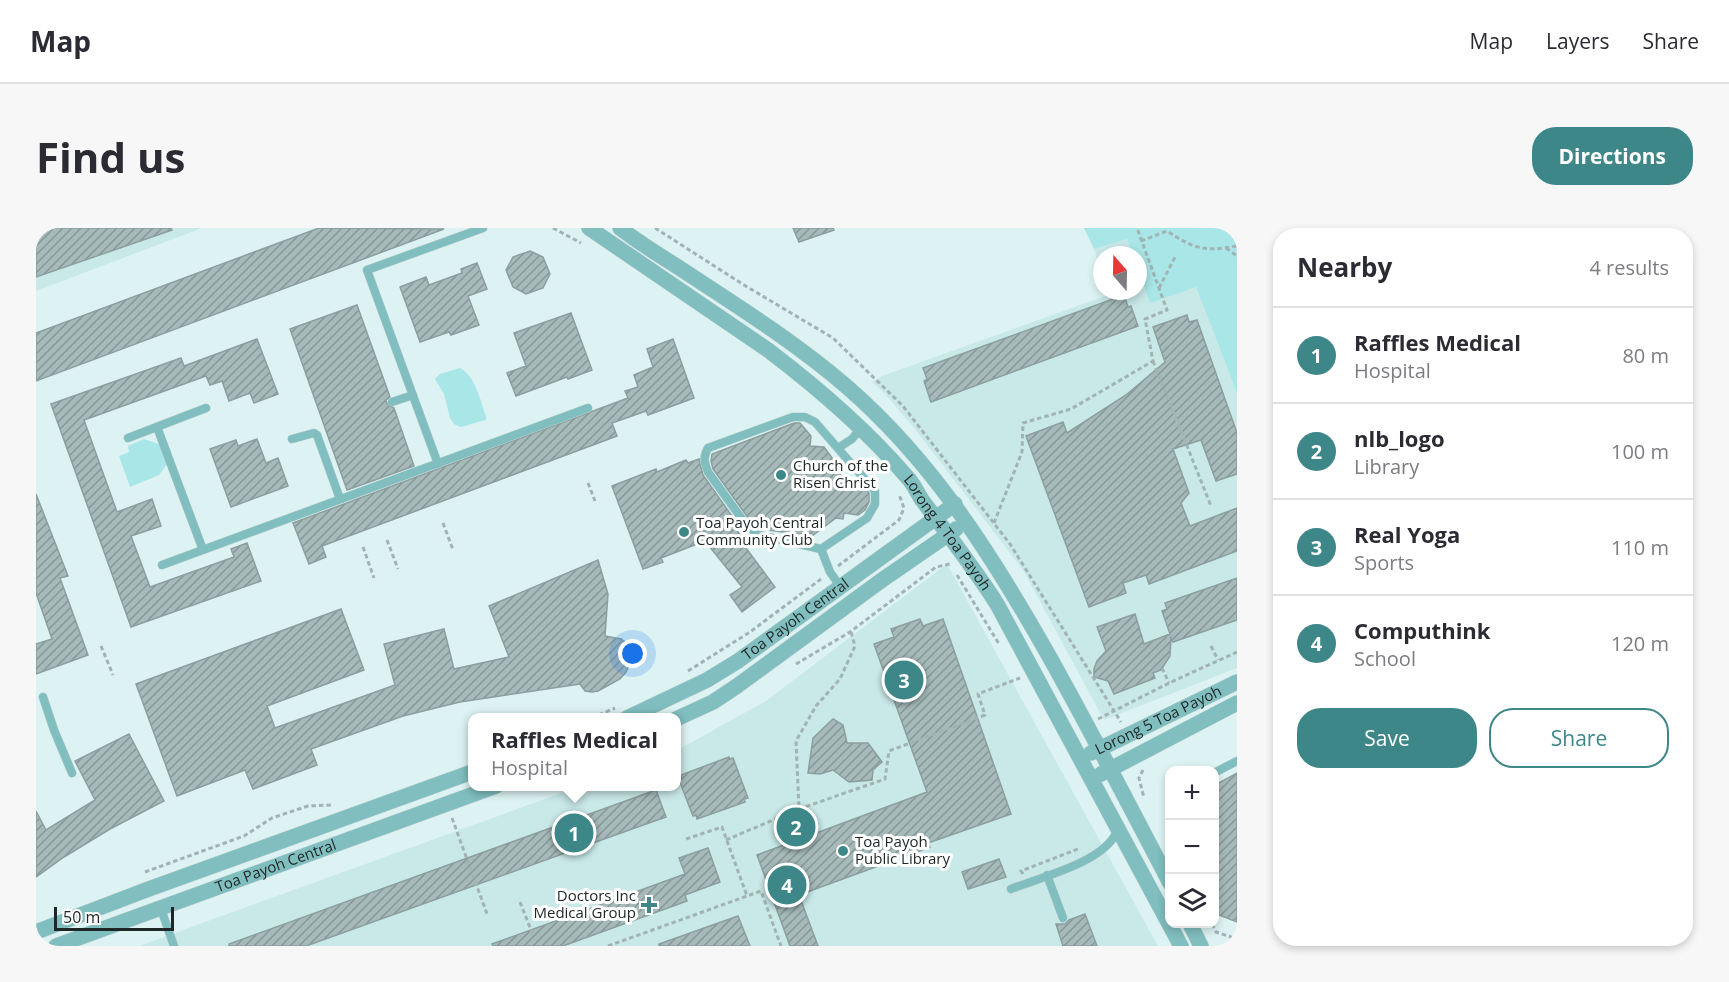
<!DOCTYPE html>
<html lang="en">
<head>
<meta charset="utf-8">
<style>
	body { margin:0; font-family:"Open Sans",sans-serif; background:#f7f7f7; color:#2b2b33 }
	.controls { position:absolute; right:18px; bottom:18px; display:grid; overflow:hidden; border-radius:12px; box-shadow:0 3px 9px #0003 }
	.controls button { width:54px; height:54px; display:grid; place-items:center; padding:0; border:0; border-bottom:2px solid #e1e1e2; background:#fff; color:#2b2b33; font:30px sans-serif }
	.compass { position:absolute; left:1057px; top:18px; width:54px; height:54px; border-radius:50%; background:#fff; box-shadow:0 3px 9px #0003; rotate:340deg }
	.scale { position:absolute; left:18px; bottom:15px; width:120px; box-sizing:border-box; padding-left:6px; border:3px solid #1e2626; border-top:0; font-size:16px; line-height:21px; white-space:nowrap; color:#1e2626; -webkit-text-stroke:4px #fff; paint-order:stroke }
	.you { position:absolute; left:597px; top:426px; width:21px; height:21px; margin:-15px; border:4px solid #fff; border-radius:50%; background:#1a73e8; box-shadow:0 0 0 9px #1a73e833 }
	.badge { display:grid; place-items:center; width:39px; height:39px; border-radius:50%; background:#3e8788; color:#fff; font-size:20px; font-weight:700 }
	.pin { position:absolute; translate:-50% -50%; border:3px solid #fff; box-shadow:0 2px 6px #0006 }
	.popup { position:absolute; left:432px; top:485px; width:213px; height:78px; box-sizing:border-box; display:grid; place-content:center; border-radius:12px; background:#fff; filter:drop-shadow(0 2px 4px #0005); font-size:20px; white-space:nowrap; color:#7c7c81 }
	.popup b { font-size:22px; color:#2b2b33 }
	.popup::after { content:''; position:absolute; left:50%; top:100%; margin-left:-12px; border:12px solid transparent; border-top-color:#fff }
	.list { margin:0; padding:0; list-style:none }
	h2 { display:flex; justify-content:space-between; align-items:center; height:78px; margin:0; padding:0 24px; font-size:26px }
	h2 small { font-size:20px; font-weight:400; color:#7c7c81 }
	.list li { display:grid; grid-template-columns:39px 1fr auto; gap:18px; align-items:center; box-sizing:border-box; height:96px; padding:0 24px; border-top:2px solid #e1e1e2 }
	.list b { display:block; font-size:22px; white-space:nowrap }
	.list p { margin:0; font-size:20px; white-space:nowrap; color:#7c7c81 }
	.list em { font-size:20px; font-style:normal; color:#7c7c81 }
	.actions { display:flex; gap:12px; padding:18px 24px }
	.actions a { flex:1; padding:14px 0; border:2px solid #3e8788; border-radius:24px; text-align:center; font-size:21px; color:#3e8788 }
	.actions .main { background:#3e8788; color:#fff }
	.icon { flex:none; width:33px; height:33px; fill:none; stroke:currentColor; stroke-width:2; stroke-linecap:round; stroke-linejoin:round }
	.map { position:relative; flex:none; width:1201px; height:718px; overflow:hidden; border-radius:24px }
	header { display:flex; align-items:center; gap:36px; box-sizing:border-box; height:84px; padding:0 30px; background:#fff; border-bottom:2px solid #e1e1e2 }
	header strong { font-size:28px }
	nav { display:flex; gap:33px; margin-inline-start:auto; font-size:21px }
	.intro { display:flex; align-items:center; justify-content:space-between; box-sizing:border-box; height:144px; padding:0 36px }
	h1 { margin:0; font-size:42px }
	.button { padding:15px 27px; border-radius:24px; background:#3e8788; color:#fff; font-size:21px; font-weight:700 }
	main { display:flex; gap:36px; padding:0 36px }
	aside { flex:1; background:#fff; border-radius:24px; box-shadow:0 3px 9px #0003 }
	.map>svg:first-child { display:block }
</style>
</head>
<body>
<header>
<strong>Map</strong>
<nav><a>Map</a><a>Layers</a><a>Share</a></nav>
</header>
<div class="intro"><h1>Find us</h1><a class="button">Directions</a></div>
<main>
<div class="map">
<svg width="1201" height="718" viewBox="0 0 1201 718">
	<defs>
		<pattern id="building-hatch" width="6" height="6" patternUnits="userSpaceOnUse" patternTransform="scale(1.5)"><rect width="6" height="6" fill="#a6baba"/><path d="M-1 1l2-2M0 6l6-6M5 7l2-2" fill="none" stroke="#879797"/></pattern>
	</defs>
	<rect width="100%" height="100%" fill="#ddf3f3"/>
	<path fill="#c9e8e8" d="M0 0H166L0 63Z
		M1091 11 1097 27H1066V47L1058 21Z
		M1102 41 1114 74 1160 59 1201 165V440L1068 492 987 342 879 201 848 165 836 154 846 148 1072 67 1071 63H1102Z
		M911 336 1122 718H103L542 559 640 558V523L730 473Z"/>
	<path fill="#a9e6e7" d="M1048 0H1201V165L1160 59 1114 75 1102 41V27H1097L1091 11 1058 21Z
		M424 140C440 149 444 172 450 188V192L425 199 418 196 414 190 408 166 399 151 404 146Z
		M108 211 123 216 131 236 123 247 94 259 83 228 93 224 92 218Z"/>
	<path fill="url(#building-hatch)" stroke="#8b9f9f" stroke-width="1.5" d="M0 0H135L136 2 0 49Z
		M283 0 408 1 0 153V105Z
		M757 0H797L798 2 763 14Z
		M494 23 507 29 514 46 507 60 490 66 477 59 470 42 477 29Z
		M441 35 451 61 432 68 443 97 415 107 413 104 384 114 364 59 390 49 393 57 426 45 425 41Z
		M1088 67 1092 79 1095 78 1102 98 895 174 888 153 891 151 887 140Z
		M321 77 354 169 350 172 351 176 358 180 378 238 311 262 254 101Z
		M535 85 556 142 532 151 531 149 480 168 471 145 490 138 478 105Z
		M1151 87 1153 94 1161 92 1201 205V246L1180 253 1165 212 1137 221 1153 265 1145 275 1154 298 1201 280V323L1113 356 1110 347 1087 355 1090 365 1053 379 990 208 1027 194 1031 205 1090 167 1129 134 1117 99Z
		M221 111 242 166 218 175 214 165 193 173 186 153 174 157 170 148 48 192 81 284 116 271 125 298 95 308 114 359 198 329 195 321 211 315 225 353 95 399 15 176 145 130 148 138Z
		M637 111 658 170 612 187 610 183 576 195 581 208 286 318 290 329 273 336 257 295 592 170 589 163 602 159 598 147 617 139 611 121Z
		M758 195H764L775 208 774 218 788 219 805 242 804 251 823 253 833 265V274L829 282 822 287 808 285 807 291 800 290 776 308 724 301 715 294 677 241 675 233 676 226Z
		M221 211 230 235 242 230 252 258 195 279 174 221 200 212 202 218Z
		M663 231 667 247 703 298 697 297 712 318 710 320 739 359 706 384 694 367 706 359 669 313 625 330 627 334 607 341 576 258 620 241 621 244 650 232 652 235Z
		M0 266 32 348 24 350 52 427 0 446V416L16 411 0 365Z
		M562 332 572 366 569 408 585 411 592 416 595 425 594 435 590 444 584 451 562 463 556 464 549 463 544 456 424 474 367 488 275 521 281 537 217 561 209 542 141 568 100 456 305 381 328 442 231 478 239 500 359 457 348 416 408 401 418 441 473 429 453 378Z
		M1201 350V392L1137 414 1135 410 1134 428 1125 442 1117 445 1119 450 1078 466 1072 453 1058 449V441L1061 433 1070 423 1061 399 1099 386 1108 416 1134 406 1126 383 1131 381 1129 375Z
		M884 391 887 398 907 391 975 586 892 615 894 619 763 667 782 718H754L721 627 891 564 838 416 858 409 855 401Z
		M797 491 807 497 811 515H832L846 534 837 542 836 552 813 554 797 542 784 546 772 545 777 510Z
		M93 506 128 573 74 601 28 629 0 649V583L10 602 59 572 39 533Z
		M693 529 694 531 697 530 712 570 708 571 709 574 661 591 660 587 657 588 648 565 643 551 646 550 645 547Z
		M1201 545V694L1183 687 1179 678V557Z
		M620 562 630 589 610 596 270 718H193V716Z
		M672 620 684 654 649 667 651 673 527 718H457L456 716 649 646 643 630Z
		M963 631 970 649 932 661 926 644Z
		M1049 686 1061 718H1027L1020 696H1029L1033 692Z
		M702 688 714 718H623V716Z"/>
	<g fill="none" stroke-linecap="round" stroke-linejoin="round">
		<g stroke="#bbcece" stroke-width="9">
			<path id="service" d="M356 174 377 167
				M757 189H769L779 194 839 263V276L831 290 785 321 723 307 711 298 672 244C668 234 667 229 672 220Z
				M121 199 167 322
				M92 210 170 180
				M256 211 278 205 281 207 304 271
				M802 220 816 211 825 200
				M402 236 331 42 447 0
				M785 321 794 344 804 358
				M126 337 552 180
				M7 469 18 502 36 545
				M1178 545 1201 533
				M1011 647 1027 690
				M975 661C1005 649 1069 634 1081 603
				M125 681 138 718"/>
		</g>
		<g stroke="#bbcece" stroke-width="16">
			<g id="minor">
				<path id="s1" d="M553 0 732 122C782 160 830 201 871 249 877 255 881 264 886 272 912 306 938 340 961 376L1145 718"/>
				<path d="M584 0C604 16 627 29 648 43 703 79 760 115 810 158 897 233 957 329 1013 428 1055 503 1094 579 1134 655"/>
				<path id="s2" d="M591 490 671 452 702 433 919 276"/>
				<path d="M640 491 677 474 701 458 846 352 920 301"/>
				<path id="s3" d="M1055 525 1201 454"/>
				<path d="M1065 546 1201 475"/>
				<path d="M1154 696 1165 718"/>
				<path d="M0 704 110 662 436 544"/>
				<path id="s4" d="M20 718 460 558"/>
			</g>
		</g>
		<path stroke="#a1b3b3" stroke-width="3" stroke-dasharray="4.5 3" stroke-linecap="butt" d="M517 0 545 15
			M619 0 708 57 797 110 867 178 974 316 1085 494
			M1105 13 1131 3C1158 21 1169 24 1201 18
			M1190 20 1201 28
			M1123 60 1139 29
			M1117 133 1175 278
			M552 255 559 273
			M407 295 417 322
			M958 295 986 224 987 195 1035 181 1117 133 1109 91 1131 82 1101 0
			M351 312 362 341
			M327 319 338 350
			M802 338 863 292 868 280 863 266
			M921 347 963 416
			M65 418 77 447
			M1175 418 1182 432
			M760 436 814 404 900 339 914 336
			M1126 440 1133 455
			M652 443 714 404 785 351
			M556 490 579 480
			M1062 491 1133 455 1201 424
			M1107 542 1103 550 1108 570
			M763 581 849 551 853 523 949 487 942 466 984 450
			M416 590 451 686
			M650 611 686 599 711 668
			M690 612 763 581 760 513 780 478 804 451 819 418 815 404
			M109 644 208 608 236 590 272 578 296 577
			M987 646 985 643 1042 621
			M484 674 497 707
			M1176 696 1180 704 1201 711
			M572 718 725 663 745 718"/>
		<use href="#service" stroke="#81bebf" stroke-width="8"/>
		<use href="#minor" stroke="#81bebf" stroke-width="15"/>
	</g>
	<g fill="#3e8788" stroke="#fff" stroke-width="2">
		<circle cx="745" cy="247" r="6"/>
		<circle cx="648" cy="304" r="6"/>
		<circle cx="807" cy="623" r="6"/>
		<path d="M610 668h6v6h6v6h-6v6h-6v-6h-6v-6h6z"/>
	</g>
	<g text-anchor="middle" stroke-width="6" stroke-linejoin="round" paint-order="stroke">
		<g font-size="15" fill="#1e2626" stroke="#fff" text-anchor="start">
			<text x="757" y="243">Church of the<tspan x="757" dy="17">Risen Christ</tspan></text>
			<text x="660" y="300">Toa Payoh Central<tspan x="660" dy="17">Community Club</tspan></text>
			<text x="819" y="619">Toa Payoh<tspan x="819" dy="17">Public Library</tspan></text>
			<text x="600" y="673" text-anchor="end">Doctors Inc<tspan x="600" dy="17">Medical Group</tspan></text>
		</g>
		<g font-size="15" fill="#1e2626" stroke="#fff">
			<text dy="5" stroke="none"><textPath href="#s1" startOffset="474">Lorong 4 Toa Payoh</textPath></text>
			<text dy="5" stroke="none"><textPath href="#s2" startOffset="196">Toa Payoh Central</textPath></text>
			<text dy="5" stroke="none"><textPath href="#s3" startOffset="75">Lorong 5 Toa Payoh</textPath></text>
			<text dy="5" stroke="none"><textPath href="#s4" startOffset="234">Toa Payoh Central</textPath></text>
		</g>
	</g>
</svg>
<div class="controls">
<button>+</button>
<button>−</button>
<button><svg class="icon" aria-label="layers" viewBox="0 0 24 24"><path d="M12 4l9 5-9 5-9-5zM3 14l9 5 9-5"/></svg></button>
</div>
<svg class="compass" viewBox="-18 -18 36 36"><path d="M0-13l5 13h-10z" fill="#e53935"/><path d="M0 13l5-13h-10z" fill="#7c7c81"/></svg>
<div class="scale">50 m</div>
<div class="you"></div>
<div class="pin badge" style="left:538px;top:605px">1</div>
<div class="popup"><b>Raffles Medical</b>Hospital</div>
<div class="pin badge" style="left:760px;top:599px">2</div>
<div class="pin badge" style="left:868px;top:452px">3</div>
<div class="pin badge" style="left:751px;top:657px">4</div>
</div>
<aside>
<h2>Nearby<small>4 results</small></h2>
<ul class="list">
<li><span class="badge">1</span><div><b>Raffles Medical</b><p>Hospital</p></div><em>80 m</em></li>
<li><span class="badge">2</span><div><b>nlb_logo</b><p>Library</p></div><em>100 m</em></li>
<li><span class="badge">3</span><div><b>Real Yoga</b><p>Sports</p></div><em>110 m</em></li>
<li><span class="badge">4</span><div><b>Computhink</b><p>School</p></div><em>120 m</em></li>
</ul>
<div class="actions"><a class="main">Save</a><a>Share</a></div>
</aside>
</main>
</body>
</html>
